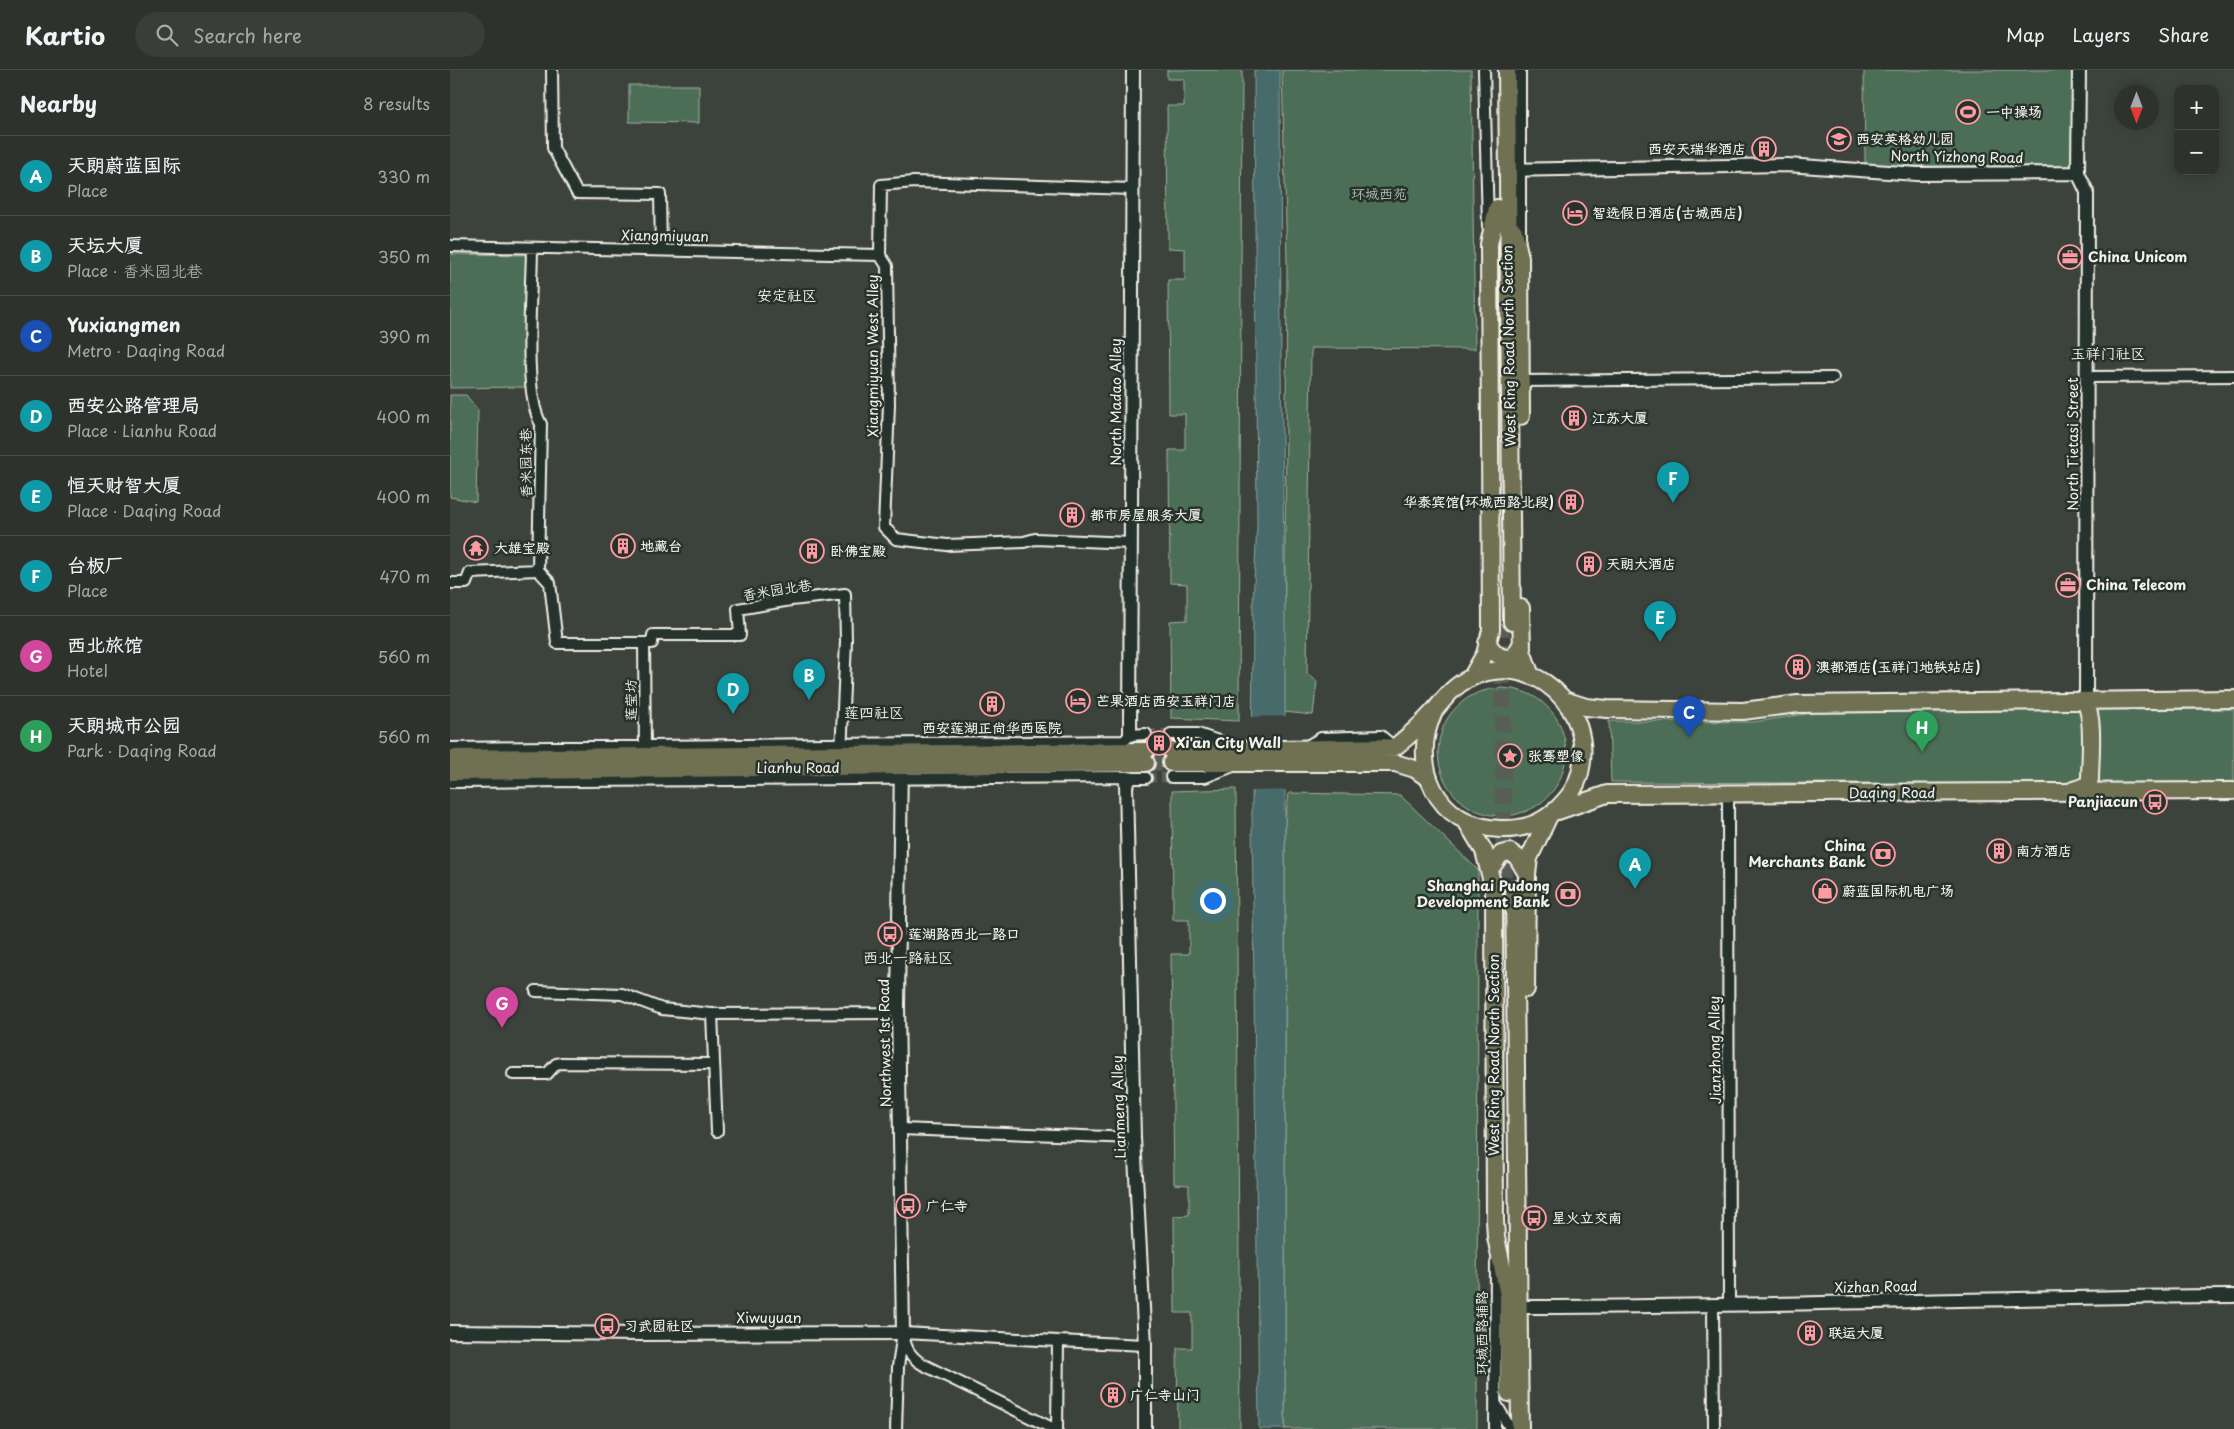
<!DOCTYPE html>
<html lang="en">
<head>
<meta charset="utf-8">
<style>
	body { margin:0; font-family:"Playpen Sans","LXGW WenKai TC",sans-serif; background:#393e39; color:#f1f3f6 }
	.controls { position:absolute; right:15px; top:15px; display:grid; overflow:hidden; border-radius:10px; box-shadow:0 2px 12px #0003 }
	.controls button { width:45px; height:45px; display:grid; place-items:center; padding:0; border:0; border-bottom:1px solid #484d49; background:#2d322d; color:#f1f3f6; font:25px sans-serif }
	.compass { position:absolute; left:1664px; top:15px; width:45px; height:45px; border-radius:50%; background:#2d322d; box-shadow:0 2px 12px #0003; rotate:180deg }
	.you { position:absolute; left:762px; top:830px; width:18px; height:18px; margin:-12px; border:4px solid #fff; border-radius:50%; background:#1a73e8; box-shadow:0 0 0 8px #1a73e833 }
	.badge { display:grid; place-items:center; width:32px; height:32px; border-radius:50%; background:#e797bd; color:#fff; font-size:16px; font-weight:700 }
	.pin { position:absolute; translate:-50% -41px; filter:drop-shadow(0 1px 2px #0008) }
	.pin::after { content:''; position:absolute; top:26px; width:18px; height:15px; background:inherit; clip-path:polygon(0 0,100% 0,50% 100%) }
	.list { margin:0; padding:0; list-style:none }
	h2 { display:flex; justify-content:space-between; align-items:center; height:65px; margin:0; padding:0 20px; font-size:21px }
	h2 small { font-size:16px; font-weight:400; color:#a7aaaa }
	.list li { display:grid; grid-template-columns:32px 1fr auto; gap:15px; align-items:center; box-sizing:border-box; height:80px; padding:0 20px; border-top:1px solid #484d49 }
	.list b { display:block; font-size:19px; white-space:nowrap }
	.list p { margin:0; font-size:16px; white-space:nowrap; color:#a7aaaa }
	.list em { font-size:16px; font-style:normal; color:#a7aaaa }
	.icon { flex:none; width:28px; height:28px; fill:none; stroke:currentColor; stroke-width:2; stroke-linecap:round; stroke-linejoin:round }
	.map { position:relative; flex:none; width:1784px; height:1359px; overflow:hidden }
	header { display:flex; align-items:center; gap:30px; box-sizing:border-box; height:70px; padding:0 25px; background:#2d322d; border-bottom:1px solid #484d49 }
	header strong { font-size:24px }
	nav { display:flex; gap:28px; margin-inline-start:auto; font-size:18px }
	.search { width:350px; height:45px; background:#393e39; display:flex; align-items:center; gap:12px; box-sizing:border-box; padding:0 18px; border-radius:28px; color:#a7aaaa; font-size:19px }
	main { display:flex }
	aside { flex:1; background:#2d322d }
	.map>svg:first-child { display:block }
</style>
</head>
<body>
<header>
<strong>Kartio</strong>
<div class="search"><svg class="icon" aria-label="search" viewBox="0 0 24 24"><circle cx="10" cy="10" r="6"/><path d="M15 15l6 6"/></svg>Search here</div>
<nav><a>Map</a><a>Layers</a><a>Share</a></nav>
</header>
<main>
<aside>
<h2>Nearby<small>8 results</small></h2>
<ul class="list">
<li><span class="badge" style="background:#0f9aa8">A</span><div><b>天朗蔚蓝国际</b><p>Place</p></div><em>330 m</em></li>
<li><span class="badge" style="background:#0f9aa8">B</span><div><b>天坛大厦</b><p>Place · 香米园北巷</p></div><em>350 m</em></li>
<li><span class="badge" style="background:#1a4fb4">C</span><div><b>Yuxiangmen</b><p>Metro · Daqing Road</p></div><em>390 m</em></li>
<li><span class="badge" style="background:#0f9aa8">D</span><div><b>西安公路管理局</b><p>Place · Lianhu Road</p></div><em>400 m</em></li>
<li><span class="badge" style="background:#0f9aa8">E</span><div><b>恒天财智大厦</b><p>Place · Daqing Road</p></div><em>400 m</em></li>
<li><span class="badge" style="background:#0f9aa8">F</span><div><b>台板厂</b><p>Place</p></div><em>470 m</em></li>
<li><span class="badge" style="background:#d1479c">G</span><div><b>西北旅馆</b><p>Hotel</p></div><em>560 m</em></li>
<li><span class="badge" style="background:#2e9e5b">H</span><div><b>天朗城市公园</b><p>Park · Daqing Road</p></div><em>560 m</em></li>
</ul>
</aside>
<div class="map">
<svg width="1784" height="1359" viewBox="0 0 1784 1359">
	<rect width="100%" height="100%" fill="#3c433c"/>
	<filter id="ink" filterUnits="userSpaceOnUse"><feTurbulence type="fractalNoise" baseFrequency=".02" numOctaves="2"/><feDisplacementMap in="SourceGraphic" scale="10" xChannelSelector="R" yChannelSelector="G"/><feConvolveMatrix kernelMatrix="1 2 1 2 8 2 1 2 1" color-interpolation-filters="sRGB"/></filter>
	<g filter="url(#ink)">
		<path fill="#4e6e57" stroke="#a1b0a0" d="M717 0H792L789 651 721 648 720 551 737 550V514L720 513 719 380H735V344H719L718 210H735V179L718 178 717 36H734V9H717Z
			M832 0H1021L1025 279 861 278 857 604 867 611 863 645 834 642 837 193Z
			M1414 0H1622L1621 96H1415Z
			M179 15H249V53L179 52Z
			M0 184 83 185 79 317 0 318Z
			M0 325H16L28 340 26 432 0 427Z
			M988 682a64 64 0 1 1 128 0a64 64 0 1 1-128 0Z
			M1784 639V715L1161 712 1159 651 1303 652 1370 642Z
			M786 719 790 1359H728L727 1278H742V1243H725L724 1146 739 1145V1115L724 1114 721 884H739V850H723L722 721Z
			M839 723 950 725 1028 800 1027 1359H835V749Z"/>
		<path fill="#476b6a" stroke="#8ca19c" d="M804 0H830L831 299 835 549V1359H809L802 745 803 532 807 456Z"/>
		<path fill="#3c433c" d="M838 646V720L800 721V647Z"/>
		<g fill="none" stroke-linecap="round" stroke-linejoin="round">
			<path stroke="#585d56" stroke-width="10" stroke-dasharray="10 5" stroke-linecap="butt" d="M696 664H721
				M696 708 721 707"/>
			<path stroke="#585d56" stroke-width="16" stroke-dasharray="16 8" stroke-linecap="butt" d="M1052 550 1054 820
				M696 681H721
				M696 693H721"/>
			<g stroke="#f4f1e8" stroke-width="14">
				<path id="minor" d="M102 0 103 78 127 123 210 124 211 180
					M1034 0 1038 156
					M1070 0V168
					M0 176 430 185
					M82 178C82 218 72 322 91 354L88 500 100 513 107 573H202L203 565H290L288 539 341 530 395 524 396 571 391 684
					M1638 307 1784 306
					M1071 311 1383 308
					M681 473 585 469 574 472 497 475 446 469 434 457 439 335 437 196 430 185 431 115 464 112 682 119
					M0 513H16L20 503 88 500
					M194 573 195 682
					M721 664H748L786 677
					M857 676 871 668 931 666 944 677
					M0 678 674 671 680 665 696 664
					M721 707H755L783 696
					M0 712 677 707 683 708
					M679 712 683 708H696
					M1278 724 1279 1235
					M86 921 172 924 212 939 262 944 437 943 448 936
					M262 944 267 1061
					M63 1004H97L106 994 110 993 263 994
					M451 1059 684 1068
					M1263 1236 1264 1359
					M453 1263C455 1277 459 1286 472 1294L604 1359
					M453 1263 608 1271
					M1046 1334 1060 1358
					M446 1359 448 1297 452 1269
					M607 1359 608 1271 695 1275
					M1045 1359 1046 1193"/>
			</g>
			<g stroke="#f4f1e8" stroke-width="16">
				<path id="tertiary" d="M1629 0 1628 103 1637 122 1636 631
					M1056 100 1337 95 1467 104 1628 103
					M680 665 683 0
					M676 714 684 1068 695 1275V1359
					M1069 1237C1308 1237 1546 1227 1784 1226
					M0 1262 189 1264 453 1263 448 936 451 688"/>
			</g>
			<g stroke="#f4f1e8" stroke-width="20">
				<path id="primary" d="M1057 0 1062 552
					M1064 161 1070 187 1071 346
					M1071 538 1072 581 1081 606
					M1037 573C1045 584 1050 590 1064 587L1072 573
					M1021 608 1035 584 1041 560 1039 174 1047 138
					M1117 631 1136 637 1157 639 1293 641 1348 634 1784 629
					M721 681 945 677C959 666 972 654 984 641 995 628 1003 616 1020 608 1082 579 1146 637 1130 703 1126 718 1119 727 1108 738 1091 754 1073 760 1050 759 986 757 959 695 984 641
					M0 688 696 681
					M721 693H945L965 699 979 709
					M0 702 696 693
					M1623 720C1630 718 1638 717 1640 709 1640 691 1645 644 1634 631
					M1108 741 1157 724 1784 721
					M1016 751 1034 781 1044 820 1045 1150 1046 1167 1058 1225
					M1039 801 1051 784 1060 782 1067 787 1077 804
					M1064 819 1070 1359
					M1076 919 1077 804 1079 788 1098 748
					M1058 1222 1059 1323"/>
			</g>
			<use href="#minor" stroke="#26332d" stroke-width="10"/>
			<use href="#tertiary" stroke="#26332d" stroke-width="12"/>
			<use href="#primary" stroke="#706f52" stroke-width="16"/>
		</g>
	</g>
	<defs>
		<g id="stadium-ring" transform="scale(1.25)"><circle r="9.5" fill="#26332d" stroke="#ff9aa2" stroke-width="1.5"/><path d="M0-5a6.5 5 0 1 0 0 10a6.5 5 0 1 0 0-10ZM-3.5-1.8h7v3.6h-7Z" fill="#ff9aa2"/></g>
		<g id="school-ring" transform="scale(1.25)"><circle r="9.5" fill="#26332d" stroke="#ff9aa2" stroke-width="1.5"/><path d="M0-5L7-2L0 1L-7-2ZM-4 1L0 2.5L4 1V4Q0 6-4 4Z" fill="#ff9aa2"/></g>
		<g id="building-ring" transform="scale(1.25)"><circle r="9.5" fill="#26332d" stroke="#ff9aa2" stroke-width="1.5"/><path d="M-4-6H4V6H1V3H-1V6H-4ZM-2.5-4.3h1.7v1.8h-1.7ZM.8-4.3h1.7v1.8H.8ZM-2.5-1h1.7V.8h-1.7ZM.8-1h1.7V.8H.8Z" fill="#ff9aa2"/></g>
		<g id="hotel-ring" transform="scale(1.25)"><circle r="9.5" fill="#26332d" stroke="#ff9aa2" stroke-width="1.5"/><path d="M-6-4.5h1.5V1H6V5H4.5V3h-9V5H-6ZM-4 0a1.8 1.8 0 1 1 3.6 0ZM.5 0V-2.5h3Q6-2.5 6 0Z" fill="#ff9aa2"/></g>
		<g id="office-ring" transform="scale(1.25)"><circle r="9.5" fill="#26332d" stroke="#ff9aa2" stroke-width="1.5"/><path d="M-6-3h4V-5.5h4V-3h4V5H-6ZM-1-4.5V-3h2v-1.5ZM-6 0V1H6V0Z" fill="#ff9aa2"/></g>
		<g id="temple-ring" transform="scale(1.25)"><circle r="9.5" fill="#26332d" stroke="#ff9aa2" stroke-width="1.5"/><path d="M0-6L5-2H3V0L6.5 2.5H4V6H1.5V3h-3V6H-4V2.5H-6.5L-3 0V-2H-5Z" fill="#ff9aa2"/></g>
		<g id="sight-ring" transform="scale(1.25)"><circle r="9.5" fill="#26332d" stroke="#ff9aa2" stroke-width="1.5"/><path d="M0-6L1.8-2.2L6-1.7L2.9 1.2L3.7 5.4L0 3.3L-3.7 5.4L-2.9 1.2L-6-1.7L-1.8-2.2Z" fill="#ff9aa2"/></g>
		<g id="bus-ring" transform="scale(1.25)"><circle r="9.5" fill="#26332d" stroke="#ff9aa2" stroke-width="1.5"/><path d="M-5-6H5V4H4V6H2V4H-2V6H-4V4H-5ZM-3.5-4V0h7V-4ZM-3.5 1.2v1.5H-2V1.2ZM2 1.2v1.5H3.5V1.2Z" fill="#ff9aa2"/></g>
		<g id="bank-ring" transform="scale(1.25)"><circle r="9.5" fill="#26332d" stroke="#ff9aa2" stroke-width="1.5"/><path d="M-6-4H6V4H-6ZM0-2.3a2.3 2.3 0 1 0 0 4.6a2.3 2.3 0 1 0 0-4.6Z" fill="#ff9aa2"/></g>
		<g id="shop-ring" transform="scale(1.25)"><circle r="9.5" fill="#26332d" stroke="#ff9aa2" stroke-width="1.5"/><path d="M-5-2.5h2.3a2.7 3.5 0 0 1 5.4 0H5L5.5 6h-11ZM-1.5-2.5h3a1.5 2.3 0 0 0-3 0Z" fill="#ff9aa2"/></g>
	</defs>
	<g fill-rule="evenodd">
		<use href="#stadium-ring" x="1518" y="42"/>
		<use href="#school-ring" x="1389" y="69"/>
		<use href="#building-ring" x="1314" y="79"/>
		<use href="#hotel-ring" x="1125" y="143"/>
		<use href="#office-ring" x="1620" y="187"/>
		<use href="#building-ring" x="1124" y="348"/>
		<use href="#building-ring" x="1121" y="432"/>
		<use href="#building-ring" x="622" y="445"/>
		<use href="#building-ring" x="173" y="476"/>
		<use href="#temple-ring" x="26" y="478"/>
		<use href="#building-ring" x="362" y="481"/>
		<use href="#building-ring" x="1139" y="494"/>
		<use href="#office-ring" x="1618" y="515"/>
		<use href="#building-ring" x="1348" y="597"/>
		<use href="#hotel-ring" x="628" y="631"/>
		<use href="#building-ring" x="542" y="634"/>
		<use href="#building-ring" x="709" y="673"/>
		<use href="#sight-ring" x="1060" y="686"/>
		<use href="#bus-ring" x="1705" y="732"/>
		<use href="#building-ring" x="1549" y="781"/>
		<use href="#bank-ring" x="1433" y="784"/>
		<use href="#shop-ring" x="1375" y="821"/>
		<use href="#bank-ring" x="1118" y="824"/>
		<use href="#bus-ring" x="440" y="864"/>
		<use href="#bus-ring" x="458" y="1136"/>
		<use href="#bus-ring" x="1084" y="1148"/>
		<use href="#bus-ring" x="157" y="1256"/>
		<use href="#building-ring" x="1360" y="1263"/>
		<use href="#building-ring" x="663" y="1325"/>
	</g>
	<g text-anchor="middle" stroke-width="5" stroke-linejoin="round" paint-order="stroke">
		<g font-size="14" font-weight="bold" fill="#f4f1e8" stroke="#26332d" text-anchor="start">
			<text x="1536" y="47">一中操场</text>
			<text x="1406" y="74">西安英格幼儿园</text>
			<text x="1296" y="84" text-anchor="end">西安天瑞华酒店</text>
			<text x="1142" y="148">智选假日酒店(古城西店)</text>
			<text x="1638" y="192">China Unicom</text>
			<text x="1142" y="353">江苏大厦</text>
			<text x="1104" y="437" text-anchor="end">华泰宾馆(环城西路北段)</text>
			<text x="640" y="450">都市房屋服务大厦</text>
			<text x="190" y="481">地藏台</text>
			<text x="44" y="483">大雄宝殿</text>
			<text x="380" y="486">卧佛宝殿</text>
			<text x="1156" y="499">天朗大酒店</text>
			<text x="1636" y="520">China Telecom</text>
			<text x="1366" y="602">澳都酒店(玉祥门地铁站店)</text>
			<text x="646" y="636">芒果酒店西安玉祥门店</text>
			<text x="542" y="663" text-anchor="middle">西安莲湖正尚华西医院</text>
			<text x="726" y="678">Xi'an City Wall</text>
			<text x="1078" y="691">张骞塑像</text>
			<text x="1688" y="737" text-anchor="end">Panjiacun</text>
			<text x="1416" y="781" text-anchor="end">China<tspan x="1416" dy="16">Merchants Bank</tspan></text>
			<text x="1566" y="786">南方酒店</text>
			<text x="1100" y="821" text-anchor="end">Shanghai Pudong<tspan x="1100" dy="16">Development Bank</tspan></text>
			<text x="1392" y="826">蔚蓝国际机电广场</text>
			<text x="458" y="869">莲湖路西北一路口</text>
			<text x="476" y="1141">广仁寺</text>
			<text x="1102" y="1153">星火立交南</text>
			<text x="174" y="1261">习武园社区</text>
			<text x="1378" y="1268">联运大厦</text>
			<text x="680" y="1330">广仁寺山门</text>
		</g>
		<g font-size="14" fill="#f4f1e8" stroke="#26332d">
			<text transform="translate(1507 87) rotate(1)" y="5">North Yizhong Road</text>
			<text transform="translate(215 166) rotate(1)" y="5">Xiangmiyuan</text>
			<text transform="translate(1059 276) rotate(-91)" y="5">West Ring Road North Section</text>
			<text transform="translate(423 286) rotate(-90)" y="5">Xiangmiyuan West Alley</text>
			<text transform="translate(666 332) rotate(-90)" y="5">North Madao Alley</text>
			<text transform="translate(1623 374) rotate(-90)" y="5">North Tietasi Street</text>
			<text transform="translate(76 393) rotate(-91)" y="5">香米园东巷</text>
			<text transform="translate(327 520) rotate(-9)" y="5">香米园北巷</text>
			<text transform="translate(181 630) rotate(-90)" y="5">莲莹坊</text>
			<text x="348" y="703">Lianhu Road</text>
			<text x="1442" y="728">Daqing Road</text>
			<text transform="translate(435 973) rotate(-91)" y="5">Northwest 1st Road</text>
			<text transform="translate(1265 980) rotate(-91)" y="5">Jianzhong Alley</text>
			<text transform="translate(1044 985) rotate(-90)" y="5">West Ring Road North Section</text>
			<text transform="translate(669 1037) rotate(-92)" y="5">Lianmeng Alley</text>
			<text transform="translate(1426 1217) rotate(-1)" y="5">Xizhan Road</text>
			<text x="319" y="1253">Xiwuyuan</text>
			<text transform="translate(1032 1263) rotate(-90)" y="5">环城西路辅路</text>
		</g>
		<g font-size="14" fill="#b2bdae" stroke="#26332d">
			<text x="929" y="129">环城西苑</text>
		</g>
		<g font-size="15" fill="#f4f1e8" stroke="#26332d">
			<text x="337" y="231">安定社区</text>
			<text x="1658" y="289">玉祥门社区</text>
			<text x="424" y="648">莲四社区</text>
			<text x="458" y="893">西北一路社区</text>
		</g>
	</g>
</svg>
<div class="controls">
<button>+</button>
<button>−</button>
</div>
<svg class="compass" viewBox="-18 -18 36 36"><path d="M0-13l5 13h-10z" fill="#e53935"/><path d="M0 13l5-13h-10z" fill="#a7aaaa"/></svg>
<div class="you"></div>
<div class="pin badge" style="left:1185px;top:819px;background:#0f9aa8">A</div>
<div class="pin badge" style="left:359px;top:630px;background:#0f9aa8">B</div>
<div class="pin badge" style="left:1239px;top:667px;background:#1a4fb4">C</div>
<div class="pin badge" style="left:283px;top:644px;background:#0f9aa8">D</div>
<div class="pin badge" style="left:1210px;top:572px;background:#0f9aa8">E</div>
<div class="pin badge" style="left:1223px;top:433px;background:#0f9aa8">F</div>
<div class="pin badge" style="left:52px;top:958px;background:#d1479c">G</div>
<div class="pin badge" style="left:1472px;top:682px;background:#2e9e5b">H</div>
</div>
</main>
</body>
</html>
